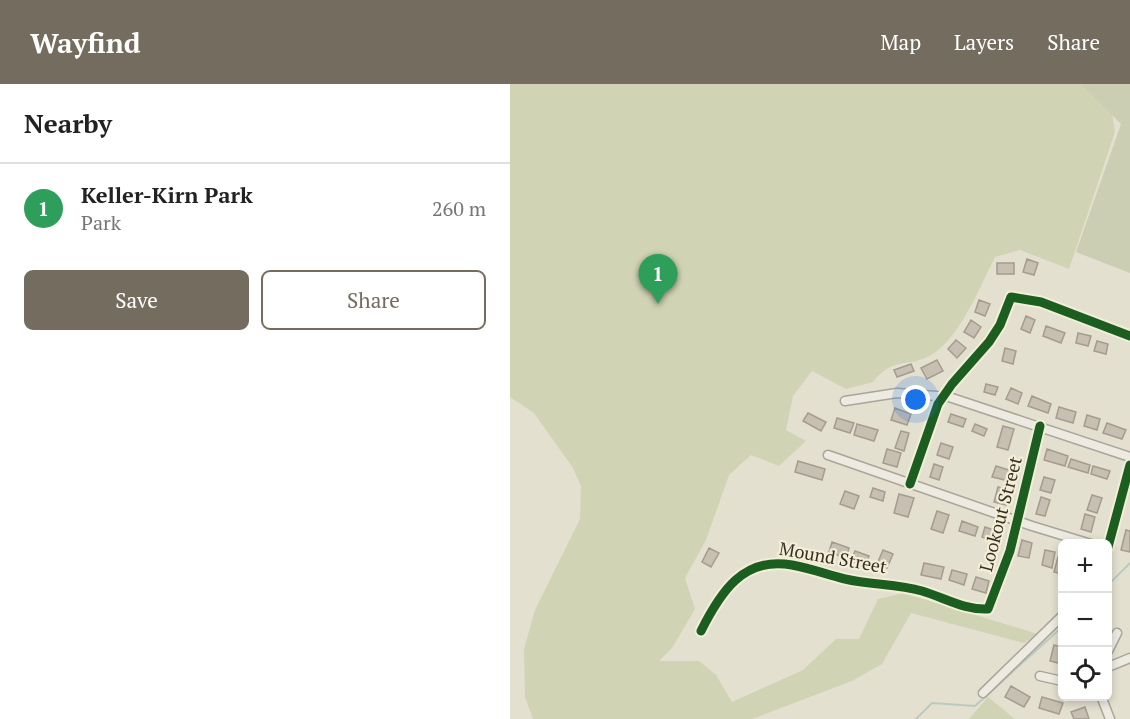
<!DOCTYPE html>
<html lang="en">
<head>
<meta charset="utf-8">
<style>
	body { margin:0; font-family:"PT Serif",serif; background:#f6f6f6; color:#222 }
	.controls { position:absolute; right:18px; bottom:18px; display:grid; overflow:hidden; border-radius:9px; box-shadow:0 3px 9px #0003 }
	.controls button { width:54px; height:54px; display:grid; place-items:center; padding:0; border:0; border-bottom:2px solid #e0e0e0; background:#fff; color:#222; font:30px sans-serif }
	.you { position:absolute; left:406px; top:316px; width:21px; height:21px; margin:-15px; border:4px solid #fff; border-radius:50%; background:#1a73e8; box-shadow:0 0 0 9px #1a73e833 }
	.badge { display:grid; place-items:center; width:39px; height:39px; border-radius:50%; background:#746c5e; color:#fff; font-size:20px; font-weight:700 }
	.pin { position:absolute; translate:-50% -50px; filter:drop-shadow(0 2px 3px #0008) }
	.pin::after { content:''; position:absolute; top:32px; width:21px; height:18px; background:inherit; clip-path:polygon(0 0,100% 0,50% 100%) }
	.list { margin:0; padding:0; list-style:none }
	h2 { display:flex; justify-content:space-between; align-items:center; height:78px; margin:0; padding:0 24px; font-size:26px }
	h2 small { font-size:20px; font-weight:400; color:#767676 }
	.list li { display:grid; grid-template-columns:39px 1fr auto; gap:18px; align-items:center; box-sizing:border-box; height:90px; padding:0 24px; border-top:2px solid #e0e0e0 }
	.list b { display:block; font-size:22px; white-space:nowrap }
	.list p { margin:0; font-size:20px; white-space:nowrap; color:#767676 }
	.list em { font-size:20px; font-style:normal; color:#767676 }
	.actions { display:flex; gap:12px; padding:18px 24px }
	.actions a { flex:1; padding:14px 0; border:2px solid #746c5e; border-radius:9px; text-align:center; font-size:21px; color:#746c5e }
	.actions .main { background:#746c5e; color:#fff }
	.icon { flex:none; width:33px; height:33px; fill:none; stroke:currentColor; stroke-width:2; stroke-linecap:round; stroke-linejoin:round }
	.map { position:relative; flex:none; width:620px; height:635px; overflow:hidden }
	header { display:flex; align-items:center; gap:36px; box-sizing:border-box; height:84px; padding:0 30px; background:#746c5e; color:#fff }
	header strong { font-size:28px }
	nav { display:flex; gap:33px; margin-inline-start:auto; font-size:21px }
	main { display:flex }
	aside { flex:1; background:#fff }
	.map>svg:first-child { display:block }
</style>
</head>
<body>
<header>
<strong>Wayfind</strong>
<nav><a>Map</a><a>Layers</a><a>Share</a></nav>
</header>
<main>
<aside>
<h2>Nearby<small></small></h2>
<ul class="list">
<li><span class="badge" style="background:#2e9e5b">1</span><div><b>Keller-Kirn Park</b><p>Park</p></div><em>260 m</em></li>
</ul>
<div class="actions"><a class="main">Save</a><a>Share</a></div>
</aside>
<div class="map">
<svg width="620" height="635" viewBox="0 0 620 635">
	<rect width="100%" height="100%" fill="#e4e0d0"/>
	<path fill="#d0d3b4" d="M0 0H582L601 23 605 48 559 185 510 166 485 173C470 202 451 252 423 270 401 284 382 272 363 298L336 305 302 287 283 312 276 346 296 357 269 382 241 371 219 391 196 456 175 494 185 525 162 564 149 577H189L206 591 222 618 293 586 326 555H349L368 515 393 509 528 550 514 559 401 529 372 580 342 597 242 635H23L15 613 14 565 25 526 70 435 71 402 63 384 24 329 0 313Z
		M478 613 505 635H459Z"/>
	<path fill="#ccceb3" d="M571 0H620V189L566 168 611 40Z"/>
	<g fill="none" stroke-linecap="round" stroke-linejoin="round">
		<path stroke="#bbcac1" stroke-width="2" d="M598 501 620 479
			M406 635 422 619 465 622 552 543"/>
	</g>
	<path fill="#c7bfb1" stroke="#a49c8f" stroke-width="1.5" d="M517 175 528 179 524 191 513 188Z
		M487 179H504V190H487Z
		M469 216 480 220 475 232 465 228Z
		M516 232 525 236 520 249 511 245Z
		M461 236 471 243 464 254 454 248Z
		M536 242 555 249 551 259 533 252Z
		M568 249 581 252 578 262 566 259Z
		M446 256 456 264 447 274 438 265Z
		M587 257 598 260 596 270 584 267Z
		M495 264 506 267 503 280 492 277Z
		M427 276 433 287 417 295 411 284Z
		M401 280 404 287 387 293 384 286Z
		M476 300 488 303 485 311 474 308Z
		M501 304 512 309 508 320 496 315Z
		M522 312 541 320 538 329 518 322Z
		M549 323 566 328 563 339 546 334Z
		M385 324 401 330 397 341 381 336Z
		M298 329 316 338 311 347 293 337Z
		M441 330 456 335 453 343 438 338Z
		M577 331 590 335 587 346 574 342Z
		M327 334 344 339 340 349 324 344Z
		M597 339 616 346 612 355 593 349Z
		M347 340 368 346 364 357 344 351Z
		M465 340 477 345 474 352 462 347Z
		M493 342 504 345 498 366 487 363Z
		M391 347 399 349 394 367 385 364Z
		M431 359 443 363 439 375 427 371Z
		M377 365 391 369 387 383 373 379Z
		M537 365 558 372 555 382 534 376Z
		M561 375 580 381 578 389 558 383Z
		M288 377 315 385 312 396 285 388Z
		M424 380 433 383 429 396 420 393Z
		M486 382 502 387 499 397 482 393Z
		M583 382 600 387 597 395 581 390Z
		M534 393 545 396 541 409 530 406Z
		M488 403 500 406 496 421 484 418Z
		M363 404 375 408 373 417 360 413Z
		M335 407 349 412 344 425 330 420Z
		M389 410 404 414 398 433 384 429Z
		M582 411 592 414 587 429 577 426Z
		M531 413 540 416 535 432 526 430Z
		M427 427 439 431 433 449 421 445Z
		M575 430 585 433 581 448 571 445Z
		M452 437 468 443 465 452 449 447Z
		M475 443 492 449 488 459 472 453Z
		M616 446 620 447V468L611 466Z
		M512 456 522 459 519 474 508 472Z
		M322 458 339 464 336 474 319 468Z
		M199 464 209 469 201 483 192 478Z
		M373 466 383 470 377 484 367 480Z
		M535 466 545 468 542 484 532 481Z
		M345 467 359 472 356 482 341 477Z
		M548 473 552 474V490L544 488Z
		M414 479 434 483 431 495 411 491Z
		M442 486 457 490 454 501 439 496Z
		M466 493 479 497 476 509 462 505Z
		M544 561 552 563V580L540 577Z
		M501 602 520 613 514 623 495 613Z
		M532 613 553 619 549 630 529 624Z
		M575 623 579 635H564L561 628Z"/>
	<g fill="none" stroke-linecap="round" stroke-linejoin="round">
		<g stroke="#a9a598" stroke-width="11">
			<path id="street" d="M335 317 387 309 439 313 620 373
				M318 371 522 442 581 460
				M400 400 428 320 442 300 479 258 490 241 501 213 531 218 620 252
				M598 463 620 381
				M191 547C210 509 233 472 282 481 300 484 318 491 335 495 361 501 387 500 412 507 435 514 454 526 478 525L500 467 530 342
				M598 567 607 549
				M598 583 620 574
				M530 592 552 597
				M473 609 552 532
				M591 612 600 635"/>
		</g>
		<use href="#street" stroke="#eceae1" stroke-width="8"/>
		<g stroke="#f3eed7" stroke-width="13">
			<path id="cycleway" d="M400 400 428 320 442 300 479 258 490 241 501 213 531 218 620 252
				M598 463 620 381
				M191 547C210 509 233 472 282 481 300 484 318 491 335 495 361 501 387 500 412 507 435 514 454 526 478 525L500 467 530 342"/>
		</g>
		<use href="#cycleway" stroke="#1b5e20" stroke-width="9"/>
	</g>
	<g text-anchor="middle" stroke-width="4.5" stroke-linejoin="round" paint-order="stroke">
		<g font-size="18" fill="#382e21" stroke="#f3eed7">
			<text transform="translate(491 430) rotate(-75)" y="6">Lookout Street</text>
			<text transform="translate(323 474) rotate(10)" y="6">Mound Street</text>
		</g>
	</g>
</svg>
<div class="controls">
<button>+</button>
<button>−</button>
<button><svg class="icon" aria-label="locate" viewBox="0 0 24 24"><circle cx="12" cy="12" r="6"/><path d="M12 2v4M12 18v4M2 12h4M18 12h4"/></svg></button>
</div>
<div class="you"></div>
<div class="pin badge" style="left:148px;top:220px;background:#2e9e5b">1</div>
</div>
</main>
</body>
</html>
